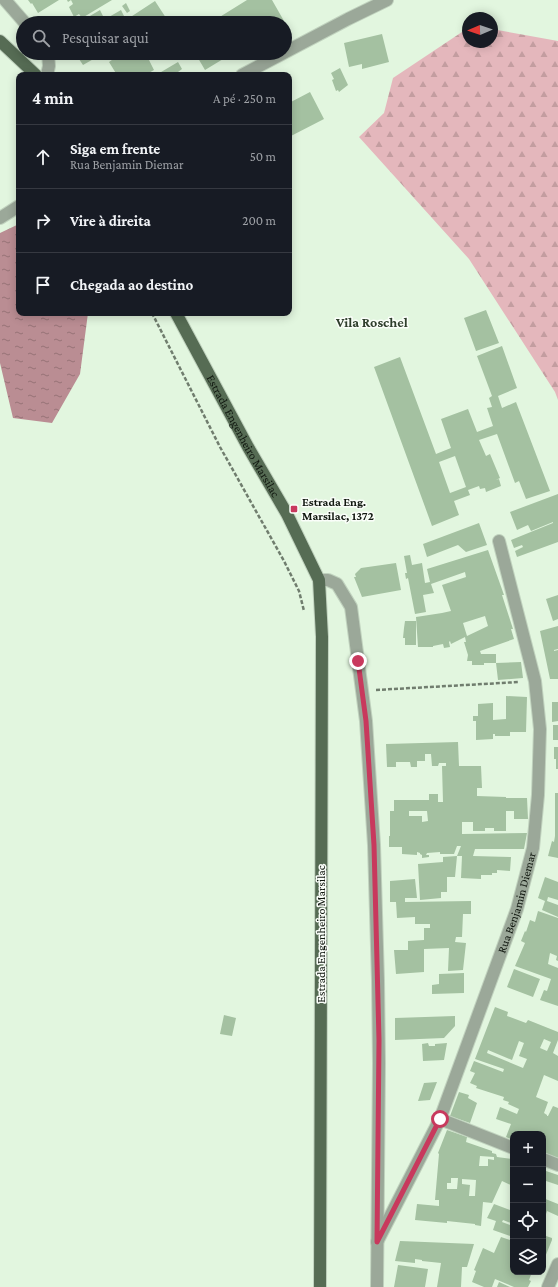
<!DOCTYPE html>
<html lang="pt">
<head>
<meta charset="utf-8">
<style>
	body { margin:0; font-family:"Crimson Pro",serif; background:#20242c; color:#f1f3f6 }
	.controls { position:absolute; right:12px; bottom:12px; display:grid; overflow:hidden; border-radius:8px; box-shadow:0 2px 10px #0003 }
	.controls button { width:36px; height:36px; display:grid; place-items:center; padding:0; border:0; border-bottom:1px solid #363941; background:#171b24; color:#f1f3f6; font:20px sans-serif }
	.compass { position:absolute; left:462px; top:12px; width:36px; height:36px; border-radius:50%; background:#171b24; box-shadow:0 2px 10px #0003; rotate:268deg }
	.stop { position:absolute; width:12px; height:12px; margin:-9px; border:3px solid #c8395d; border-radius:50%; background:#fff }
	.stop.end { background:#c8395d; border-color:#fff; box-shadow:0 1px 4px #0008 }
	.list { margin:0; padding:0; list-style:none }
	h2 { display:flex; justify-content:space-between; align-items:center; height:52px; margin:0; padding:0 16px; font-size:17px }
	h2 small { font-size:13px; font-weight:400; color:#9ea1a6 }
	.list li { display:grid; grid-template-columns:26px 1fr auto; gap:12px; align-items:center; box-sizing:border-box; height:64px; padding:0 16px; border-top:1px solid #363941 }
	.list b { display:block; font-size:15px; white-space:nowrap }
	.list p { margin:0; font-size:13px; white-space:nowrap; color:#9ea1a6 }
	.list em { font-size:13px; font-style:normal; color:#9ea1a6 }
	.icon { flex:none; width:22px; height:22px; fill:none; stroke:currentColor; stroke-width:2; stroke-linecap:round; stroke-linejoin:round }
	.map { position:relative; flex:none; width:558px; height:1287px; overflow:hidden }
	.search { position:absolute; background:#171b24; box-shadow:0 2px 10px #0003; left:16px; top:16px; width:276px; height:44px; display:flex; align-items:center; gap:10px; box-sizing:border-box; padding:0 14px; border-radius:22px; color:#9ea1a6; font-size:15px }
	.panel { position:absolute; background:#171b24; box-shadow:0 2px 10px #0003; left:16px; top:72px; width:276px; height:244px; border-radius:8px }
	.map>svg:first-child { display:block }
</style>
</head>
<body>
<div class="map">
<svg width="558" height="1287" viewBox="0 0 558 1287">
	<defs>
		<pattern id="forest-firs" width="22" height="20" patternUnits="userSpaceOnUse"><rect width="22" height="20" fill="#e4b7bc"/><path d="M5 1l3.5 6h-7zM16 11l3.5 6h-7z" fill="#c39da0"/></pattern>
		<pattern id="water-ripples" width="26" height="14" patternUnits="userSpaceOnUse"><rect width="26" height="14" fill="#ba8d93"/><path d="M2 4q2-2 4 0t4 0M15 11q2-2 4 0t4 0" fill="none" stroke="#967276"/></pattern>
	</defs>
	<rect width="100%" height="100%" fill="#e2f6df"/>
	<path fill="url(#forest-firs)" d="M468 28V42H492V29L558 41V400L555 392 469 259 359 137 384 113 393 78Z"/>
	<path fill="url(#water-ripples)" d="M19 224V313H88L80 374 52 423 13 418 0 363V233Z"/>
	<path fill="#a4c1a1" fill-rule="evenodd" d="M28 0H59L38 13 32 3 31 4Z
		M67 0H112L82 18 79 14 74 17 69 7 73 4 71 0 68 2Z
		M247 0H272L284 21 282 23H210Z
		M155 1 168 21 164 23H78L100 10 103 16 100 18 102 21 121 10 126 20Z
		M126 3 130 11 127 13 122 6Z
		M175 18 178 23H168Z
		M382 34 389 62 362 69V64L349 67 344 43Z
		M75 53H104L83 65Z
		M122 53H150L148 55 150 59 149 60 154 70 145 75H117L109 62Z
		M195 53H233L205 70Z
		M178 62 182 69 178 72 180 75H150L155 72 156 75Z
		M340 68 348 85 339 92 338 90 336 91 332 80 334 79 331 73Z
		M310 92 324 119 289 137V103Z
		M486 310 499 343 476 351 464 318Z
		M502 346 517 388 498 396 502 408 516 402 550 491 526 499 519 481 515 483 497 434 479 440 486 456 490 454 500 478 496 480 499 479 501 486 486 492 485 488 480 489 479 486 468 490 470 495 454 501 459 515 432 526 374 367 400 357 436 454 451 448 441 419 468 409 477 432 493 426 487 408 492 407 489 398 492 396 477 356ZM455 456 466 487 450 493 439 462Z
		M558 494V542L517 557 515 551 523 547 522 545 514 548 511 540 553 523V522L531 531 528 525 517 530 510 512Z
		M479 523 487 545 466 552 458 545 427 557 423 544Z
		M488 550 504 595H502L513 629H511L514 639 480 651 481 654H496V663H484V665H472V661H467L468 655 464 642H466L465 637 451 644 450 641 449 642 450 647 444 648 443 644 433 646V647H418L416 617 442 613 451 611 442 585 466 577 465 572 431 584 434 593 423 595 426 612 415 614 408 578 406 579 405 573H407L404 556 410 555 412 565 422 563 425 583 430 582 427 569ZM485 616 488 626 467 636 463 623Z
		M396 563 401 590 362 597 354 577H356L355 574 361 568Z
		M558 595V619L553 621 546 599Z
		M405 621H416V645H405V638H403L404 628Z
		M558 626V649L554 650V651L558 650V679H550L540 631Z
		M521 662 523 678 498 680 496 663Z
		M506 696 527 697 526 732H510V736H495V734H493V739L476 740V721H473V716H478V704L493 703V720L506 719Z
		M552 702H558V721L552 722Z
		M553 725H558V740H553Z
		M458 742 459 766H481L482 788H477V796L506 797V798H527L528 819H514V811H506V831H494V828H485V831H473V822H462V834L527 833 524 849H475L473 856 511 857 510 871 497 870V873H492V875H481V879L461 878 462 856H457L461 846H457L454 854H440V852L427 853 426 855H429V857L422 858V855L420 854V853L417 852V855L402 854V847H389V836H390V811H394V800H429V794H438V802H443L442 766H446V763H439L438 766H432L431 754H425V761H417V767H411L410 762H396V767H387L386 744ZM409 811H427L428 821 422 822V816H409Z
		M554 747H558V769H556V759H554Z
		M555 793H558V858L548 856 552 841 554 842 555 836Z
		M457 856 455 877H447V892H441V898L420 900 418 864 443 862V857Z
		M545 877 558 882V900L548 897 547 901 558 905V917L542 910 545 901 538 898Z
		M415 879 417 898H405V902L471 901V914H463L462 937H456L455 942 466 943 463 970 448 971 449 948 424 949V972L396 974 394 950H408V941L424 940V928H430V924H415V917L397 918 396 902H390V881Z
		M538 911 558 918V961L556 960 557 956 550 953 548 964 558 968V1006L540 1000 544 990 547 991 551 979 515 966 525 943 521 941 525 931 526 932 530 920 535 922Z
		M514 969 540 979 533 997 507 987Z
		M464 973V993L432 994V985L439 984V974Z
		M495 1007 508 1012 507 1016 526 1023 528 1020 558 1032V1040L553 1053 558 1056V1081L544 1075 536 1097 548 1102 544 1113 547 1115V1116H548L553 1106 558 1108V1158L543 1152V1134H513V1140L506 1137 511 1124 496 1119 500 1107 517 1114 519 1109 508 1104 509 1102 503 1100 504 1097 476 1088 477 1086 470 1083 475 1073 470 1071 474 1061 503 1072 504 1069 475 1059ZM544 1039 551 1042 547 1051 540 1048ZM519 1041 524 1043 519 1056 527 1059 523 1068 487 1053 488 1050 512 1060Z
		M224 1015 236 1018 232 1036 220 1034Z
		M455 1016V1026L444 1038 395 1040V1018Z
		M428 1043 429 1046H435V1044L447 1043 444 1060 423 1061 422 1044Z
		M437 1082 430 1100 418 1101 424 1083Z
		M459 1092 469 1095 468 1098 477 1103 470 1123 450 1116Z
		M447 1130 467 1137 466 1142 492 1151V1153L496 1154 497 1157 513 1159V1186L502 1181 492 1203 483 1202 481 1226 475 1225V1224L447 1221V1223L415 1220 417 1204 439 1206V1200H435L439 1154 438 1153ZM480 1156 494 1157V1160L488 1159V1166H479ZM451 1178H458L457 1189H447V1183H451ZM462 1179 476 1180 475 1196H469L470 1185 462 1184Z
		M543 1170 558 1175V1185L543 1180 544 1175 543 1174Z
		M543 1198 558 1204V1216L547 1211 544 1220 543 1219Z
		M494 1204 513 1211V1219L511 1223 503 1220 502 1222 513 1226V1237L493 1230 496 1221 487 1218Z
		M543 1235 552 1238V1240L543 1262Z
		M501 1237 513 1241V1272H532L529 1280 531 1281 528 1287H514L495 1279 492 1287H484L472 1282 476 1271 474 1270 483 1248 494 1253Z
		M400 1241 474 1244 467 1267H462L461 1287H437L441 1263 422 1261V1260L415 1259V1263L395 1261Z
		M398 1265 428 1269 425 1287H394Z
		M499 1282 510 1287H497Z"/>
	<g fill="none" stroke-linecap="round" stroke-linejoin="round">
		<g stroke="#c0d2be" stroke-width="14">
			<g id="minor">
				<path d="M5 0 25 23"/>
				<path d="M47 75 49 66 48 53"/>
				<path d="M242 75 348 19 387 0"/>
				<path d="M0 218 19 206"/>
				<path d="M319 580H328L337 584 351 607 366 721 374 845 378 981 379 1063 377 1287"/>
				<path d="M440 1119 513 1148"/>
				<path d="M543 1159 558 1165"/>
				<path id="s1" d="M377 1242 440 1119 517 909 533 848 538 795 540 729 535 681 499 541"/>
				<path d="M548 1287 558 1264"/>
			</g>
		</g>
		<g stroke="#c0d2be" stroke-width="14">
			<g id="primary">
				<path d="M0 41 36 75"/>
				<path id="s2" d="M176 313 248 447 287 514 319 580 322 637 320 1287"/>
			</g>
		</g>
		<path stroke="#707d6e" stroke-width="2.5" stroke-dasharray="4 2" stroke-linecap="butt" d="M152 313 220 447 284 561 299 591 304 611
			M376 690 519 682"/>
		<use href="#minor" stroke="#9ba899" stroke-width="12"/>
		<use href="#primary" stroke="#566c54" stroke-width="12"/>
	</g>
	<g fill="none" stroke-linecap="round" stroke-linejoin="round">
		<path stroke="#c8395d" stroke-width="5" d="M358 661 366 721 374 845 379 1040 377 1242 440 1119"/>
	</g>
	<rect fill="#c8395d" stroke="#fafef9" stroke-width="1.5" x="290" y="505" width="8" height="8" rx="2"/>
	<g text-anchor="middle" stroke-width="3" stroke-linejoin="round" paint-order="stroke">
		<g font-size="12" fill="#10170f" stroke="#fafef9">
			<text dy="4" stroke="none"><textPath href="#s2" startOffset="140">Estrada Engenheiro Marsilac</textPath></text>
			<text dy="4" stroke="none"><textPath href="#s1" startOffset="368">Rua Benjamin Diemar</textPath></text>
			<text transform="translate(321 934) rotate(-90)" y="4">Estrada Engenheiro Marsilac</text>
		</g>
		<g font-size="12" font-weight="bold" fill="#10170f" stroke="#fafef9" text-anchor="start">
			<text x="302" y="506">Estrada Eng.<tspan x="302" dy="14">Marsilac, 1372</tspan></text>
		</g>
		<g font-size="14" font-weight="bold" fill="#2f3f2d" stroke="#fafef9">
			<text x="372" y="327">Vila Roschel</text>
		</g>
	</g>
</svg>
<div class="controls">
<button>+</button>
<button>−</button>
<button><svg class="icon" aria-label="locate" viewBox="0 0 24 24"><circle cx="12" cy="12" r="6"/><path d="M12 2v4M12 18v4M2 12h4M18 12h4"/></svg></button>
<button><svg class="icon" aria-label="layers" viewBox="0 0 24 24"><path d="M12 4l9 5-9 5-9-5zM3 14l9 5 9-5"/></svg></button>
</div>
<svg class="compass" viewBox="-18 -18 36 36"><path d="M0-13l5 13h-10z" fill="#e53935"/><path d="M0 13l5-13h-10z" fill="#9ea1a6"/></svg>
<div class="stop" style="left:440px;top:1119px"></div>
<div class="stop end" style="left:358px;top:661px"></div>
<div class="search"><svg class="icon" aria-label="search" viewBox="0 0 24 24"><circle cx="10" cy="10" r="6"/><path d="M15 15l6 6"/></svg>Pesquisar aqui</div>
<section class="panel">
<h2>4 min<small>A pé · 250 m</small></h2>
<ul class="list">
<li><svg class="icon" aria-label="ahead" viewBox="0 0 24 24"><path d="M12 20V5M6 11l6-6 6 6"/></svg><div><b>Siga em frente</b><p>Rua Benjamin Diemar</p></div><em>50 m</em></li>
<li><svg class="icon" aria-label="right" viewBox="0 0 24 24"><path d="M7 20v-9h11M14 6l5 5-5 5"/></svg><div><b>Vire à direita</b></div><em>200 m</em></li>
<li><svg class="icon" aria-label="arrive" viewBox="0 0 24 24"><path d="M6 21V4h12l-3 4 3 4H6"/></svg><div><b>Chegada ao destino</b></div></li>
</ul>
</section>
</div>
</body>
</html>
